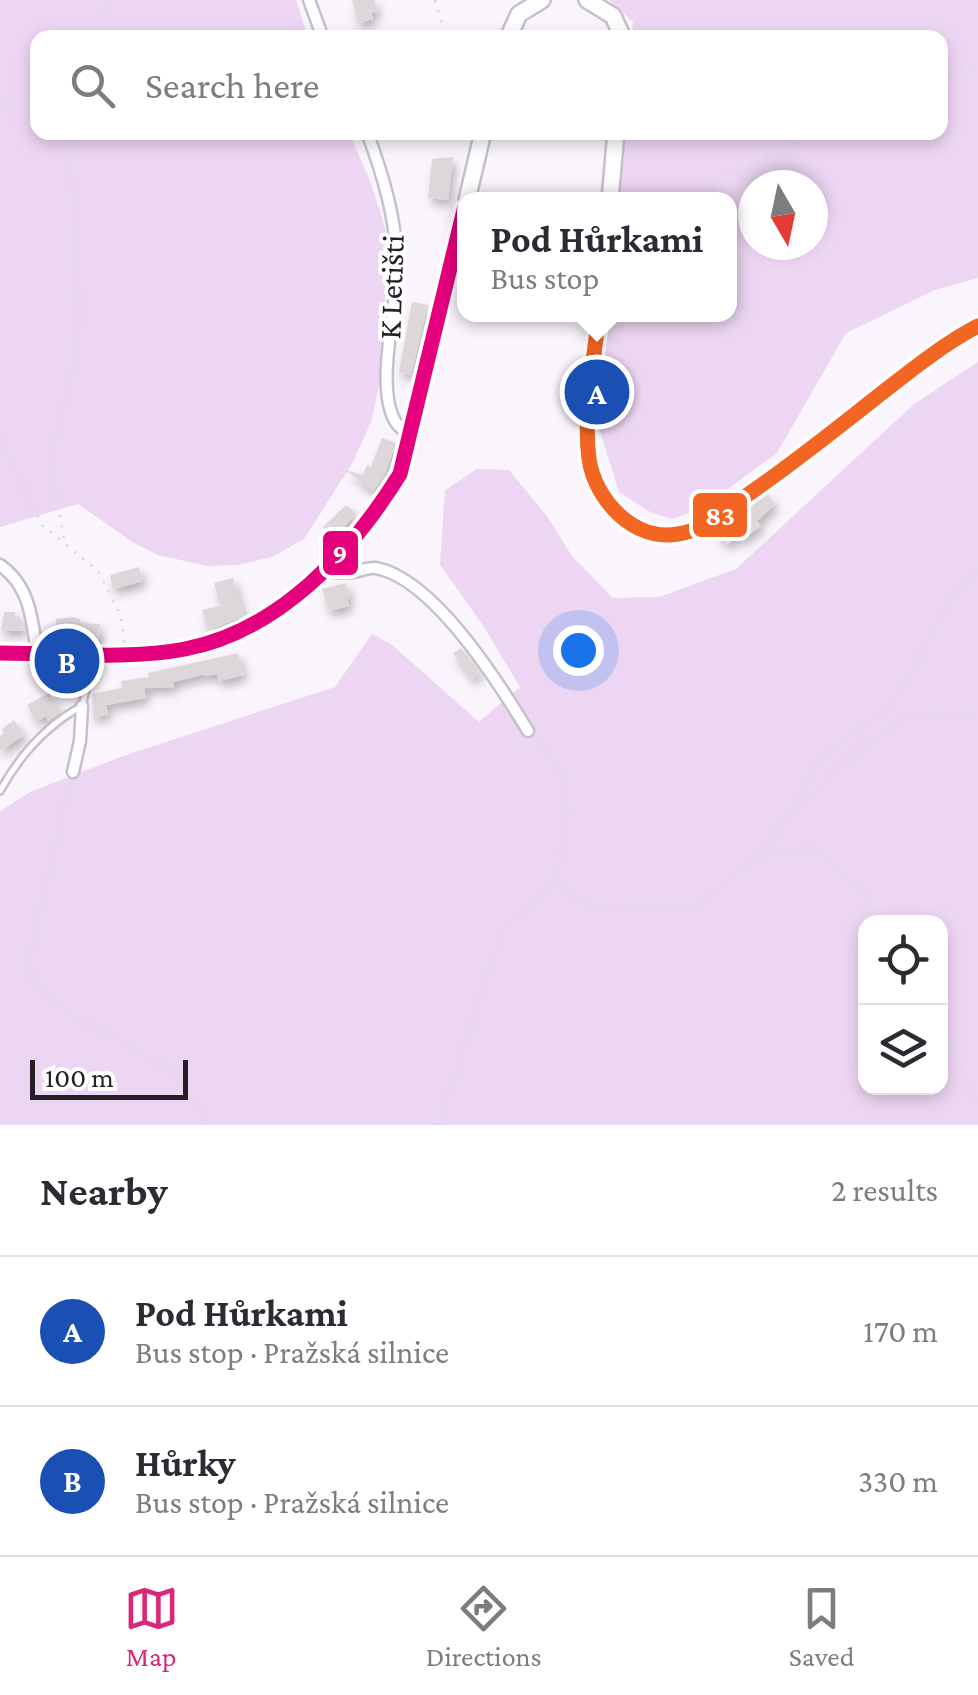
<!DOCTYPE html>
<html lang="en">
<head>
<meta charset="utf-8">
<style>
	body { margin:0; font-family:"Crimson Pro",serif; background:#f2f2f3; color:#2b2b33 }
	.controls { position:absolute; right:30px; bottom:30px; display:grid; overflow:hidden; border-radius:20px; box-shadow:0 5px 15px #0003 }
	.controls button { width:90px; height:90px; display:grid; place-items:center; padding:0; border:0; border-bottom:2px solid #e1e1e2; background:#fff; color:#2b2b33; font:50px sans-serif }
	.compass { position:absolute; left:738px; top:170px; width:90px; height:90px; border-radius:50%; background:#fff; box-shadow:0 5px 15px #0003; rotate:171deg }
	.scale { position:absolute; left:30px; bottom:25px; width:158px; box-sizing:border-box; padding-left:10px; border:5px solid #242026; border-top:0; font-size:28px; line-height:35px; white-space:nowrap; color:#242026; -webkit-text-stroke:8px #fff; paint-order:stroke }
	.you { position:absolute; left:578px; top:650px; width:35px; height:35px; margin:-25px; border:8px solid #fff; border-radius:50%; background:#1a73e8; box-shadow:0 0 0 15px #1a73e833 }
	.badge { display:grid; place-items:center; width:65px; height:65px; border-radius:50%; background:#db2777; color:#fff; font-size:32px; font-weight:700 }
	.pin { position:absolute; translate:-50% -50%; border:5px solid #fff; box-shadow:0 2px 10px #0006 }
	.popup { position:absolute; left:457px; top:192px; width:280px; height:130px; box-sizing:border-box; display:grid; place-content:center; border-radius:20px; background:#fff; filter:drop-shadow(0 2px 8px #0005); font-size:32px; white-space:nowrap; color:#7c7c81 }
	.popup b { font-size:38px; color:#2b2b33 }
	.popup::after { content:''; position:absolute; left:50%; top:100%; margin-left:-20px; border:20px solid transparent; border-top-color:#fff }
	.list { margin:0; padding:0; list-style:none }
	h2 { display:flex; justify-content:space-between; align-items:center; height:130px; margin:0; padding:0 40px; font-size:42px }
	h2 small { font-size:32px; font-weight:400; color:#7c7c81 }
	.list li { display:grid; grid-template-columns:65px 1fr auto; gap:30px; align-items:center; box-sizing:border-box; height:150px; padding:0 40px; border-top:2px solid #e1e1e2 }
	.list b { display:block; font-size:38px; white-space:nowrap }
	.list p { margin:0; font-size:32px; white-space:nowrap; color:#7c7c81 }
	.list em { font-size:32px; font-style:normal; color:#7c7c81 }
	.icon { flex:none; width:55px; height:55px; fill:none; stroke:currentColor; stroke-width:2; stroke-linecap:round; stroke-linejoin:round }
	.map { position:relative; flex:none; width:978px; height:1125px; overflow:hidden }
	.search { position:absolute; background:#fff; box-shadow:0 5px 15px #0003; left:30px; right:30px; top:30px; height:110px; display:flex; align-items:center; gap:25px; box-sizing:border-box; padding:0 35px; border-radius:20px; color:#7c7c81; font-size:38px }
	.sheet { height:430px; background:#fff }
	nav { display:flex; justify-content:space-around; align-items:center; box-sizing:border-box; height:140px; border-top:2px solid #e1e1e2; background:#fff; font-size:28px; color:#7c7c81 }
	nav a { display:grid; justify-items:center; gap:5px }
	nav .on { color:#db2777 }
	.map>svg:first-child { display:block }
</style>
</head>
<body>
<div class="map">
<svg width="978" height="1125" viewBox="0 0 978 1125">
	<defs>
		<filter id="shadow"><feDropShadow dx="3.5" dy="6" stdDeviation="5" flood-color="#0004"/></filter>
	</defs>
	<rect width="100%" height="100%" fill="#faf4fc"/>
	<path fill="#edd6f3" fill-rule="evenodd" d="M0 0H296L308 37 38 38V132L349 133 371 183 387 234 383 368 371 422 353 462 304 539 272 557 238 565 207 566 158 555 134 543 78 504 0 527Z
		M609 0H978V278L935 290 846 333 777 453 699 510 672 519 650 512 619 492 599 428 608 315 730 314V200L618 199 624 133 940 132V38L632 37 633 22ZM753 185H813V245H753Z
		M978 362V1125H0V811L30 792 123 756 335 687 372 634 391 644 479 722 520 687 484 627 440 565 445 490 477 469 509 470 547 516 572 556 613 598 659 597 736 569 914 404ZM866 922H940V1088H866Z"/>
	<path fill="#ded7da" filter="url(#shadow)" d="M352 0H374L378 11 371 13 373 19 358 23Z
		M453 157 448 200 428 198 432 159Z
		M412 302 428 305 411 375 399 372Z
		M382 438 396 443 384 476 373 491 345 470 363 475 367 465 371 467Z
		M768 494 775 504 757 521 761 526 741 540 739 536 727 544 714 532Z
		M346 505 356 513 334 538 323 527Z
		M139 567 143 581 113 589 110 575Z
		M233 578 244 616 208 631 202 610 220 606 214 583Z
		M346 583 350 597 347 598 349 606 329 611 322 589Z
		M4 612H15V617H20L25 631H1Z
		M74 617 80 619V623L100 624 99 640H55L56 619Z
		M461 648 480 673 472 679 453 653Z
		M238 653 244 675 219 681 217 674 205 676 204 674 173 682 174 687 144 688 146 698 106 705 108 714 93 718 92 694 122 688 121 681 149 677 148 673Z
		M49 693 61 712 48 721 46 716 37 721 27 705Z
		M14 720 24 735 0 751V736L4 733 2 729Z"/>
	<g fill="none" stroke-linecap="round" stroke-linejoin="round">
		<g stroke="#c6c1c8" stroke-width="10">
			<path id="lane" d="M0 791C20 755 45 726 82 706L88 682V660"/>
		</g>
		<g stroke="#c6c1c8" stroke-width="15">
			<path id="street" d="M309 0 323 38
				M367 132C383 175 397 221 397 268 397 307 375 386 395 421 398 427 406 432 411 437
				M0 565C30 586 32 619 37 653
				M322 571C332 572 343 573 353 572 361 571 369 567 376 568 434 579 499 683 528 731
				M73 772 80 741 82 706"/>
		</g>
		<g stroke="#c6c1c8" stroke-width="20">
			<path id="secondary" d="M587 0 613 16 623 38
				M508 38 519 14 542 0
				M467 200 483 132
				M610 200 616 132
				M599 314C594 361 583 413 589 459 595 500 634 542 678 534 706 530 728 509 750 493 794 463 836 429 878 396 910 371 942 345 978 326
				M0 653C57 653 130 660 185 649 279 631 351 553 400 474L464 210"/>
		</g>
		<path stroke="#dcdadd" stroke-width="2.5" stroke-dasharray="2.5 8" stroke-linecap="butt" d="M435 0 446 38
			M87 38 109 0
			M940 76 978 64
			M0 108 9 101 38 100
			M62 132 76 208 80 318 75 363 50 458 65 544
			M693 200 723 179 819 132
			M603 400 625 314
			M0 440 42 525 98 571 121 616 124 642
			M535 739 560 766 568 817 556 879C582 911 598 908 637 907 654 907 674 910 690 906 716 902 780 830 794 808 805 790 808 771 824 755 843 736 874 726 891 705 923 663 936 605 978 571
			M70 783 32 946 24 964C61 1022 101 1026 155 1060 180 1075 194 1101 210 1125
			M794 810 864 745 905 717 978 718
			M743 867 781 850 817 848 866 893 882 922
			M940 1022 978 1104
			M439 1125 502 930 555 880"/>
		<use href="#lane" stroke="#fefdff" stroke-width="5"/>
		<use href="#street" stroke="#fefdff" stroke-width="10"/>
		<use href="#secondary" stroke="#fefdff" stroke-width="15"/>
		<g stroke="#fff" stroke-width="22">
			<path id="bus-1" d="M0 653C57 653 130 660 185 649 279 631 351 553 400 474L464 210"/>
		</g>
		<g stroke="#fff" stroke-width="22">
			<path id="bus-2" d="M599 314C594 361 583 413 589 459 595 500 634 542 678 534 706 530 728 509 750 493 794 463 836 429 878 396 910 371 942 345 978 326"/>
		</g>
		<use href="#bus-1" stroke="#e5007d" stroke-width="15"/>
		<use href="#bus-2" stroke="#f26522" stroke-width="15"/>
	</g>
	<g text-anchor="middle" stroke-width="8" stroke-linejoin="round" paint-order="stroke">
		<g font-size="32" fill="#242026" stroke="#fff">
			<text transform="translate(391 287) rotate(-88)" y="11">K Letišti</text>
		</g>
	</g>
	<g stroke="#fff" stroke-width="4">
		<rect x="691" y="491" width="58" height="48" rx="10" fill="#f26522"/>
		<rect x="321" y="529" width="39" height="48" rx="10" fill="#e5007d"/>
	</g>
	<g font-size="28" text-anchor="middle" font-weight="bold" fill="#fff">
		<text x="720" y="525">83</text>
		<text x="340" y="563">9</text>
	</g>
</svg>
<div class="controls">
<button><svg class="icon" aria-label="locate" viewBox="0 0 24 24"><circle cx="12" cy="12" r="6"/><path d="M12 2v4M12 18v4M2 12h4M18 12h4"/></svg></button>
<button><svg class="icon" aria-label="layers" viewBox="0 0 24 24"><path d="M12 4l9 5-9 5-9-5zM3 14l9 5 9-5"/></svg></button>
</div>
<svg class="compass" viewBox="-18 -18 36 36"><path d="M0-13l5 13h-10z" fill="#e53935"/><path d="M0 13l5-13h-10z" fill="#7c7c81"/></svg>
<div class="scale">100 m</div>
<div class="you"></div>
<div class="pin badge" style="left:597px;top:392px;background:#1a4fb4">A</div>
<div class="popup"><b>Pod Hůrkami</b>Bus stop</div>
<div class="pin badge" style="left:67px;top:661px;background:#1a4fb4">B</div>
<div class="search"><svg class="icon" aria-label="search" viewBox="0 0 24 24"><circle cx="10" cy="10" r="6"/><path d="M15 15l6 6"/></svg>Search here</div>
</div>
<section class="sheet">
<h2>Nearby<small>2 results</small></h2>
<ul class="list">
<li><span class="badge" style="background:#1a4fb4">A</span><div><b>Pod Hůrkami</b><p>Bus stop · Pražská silnice</p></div><em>170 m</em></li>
<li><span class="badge" style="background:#1a4fb4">B</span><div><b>Hůrky</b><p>Bus stop · Pražská silnice</p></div><em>330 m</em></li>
</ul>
</section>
<nav>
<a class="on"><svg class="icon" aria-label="map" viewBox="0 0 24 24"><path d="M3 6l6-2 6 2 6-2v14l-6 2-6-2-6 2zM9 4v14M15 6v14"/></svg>Map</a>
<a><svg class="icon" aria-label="directions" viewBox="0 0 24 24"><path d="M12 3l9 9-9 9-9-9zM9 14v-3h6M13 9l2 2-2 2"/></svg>Directions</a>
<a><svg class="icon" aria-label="saved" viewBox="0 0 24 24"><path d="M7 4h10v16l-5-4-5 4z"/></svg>Saved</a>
</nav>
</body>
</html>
